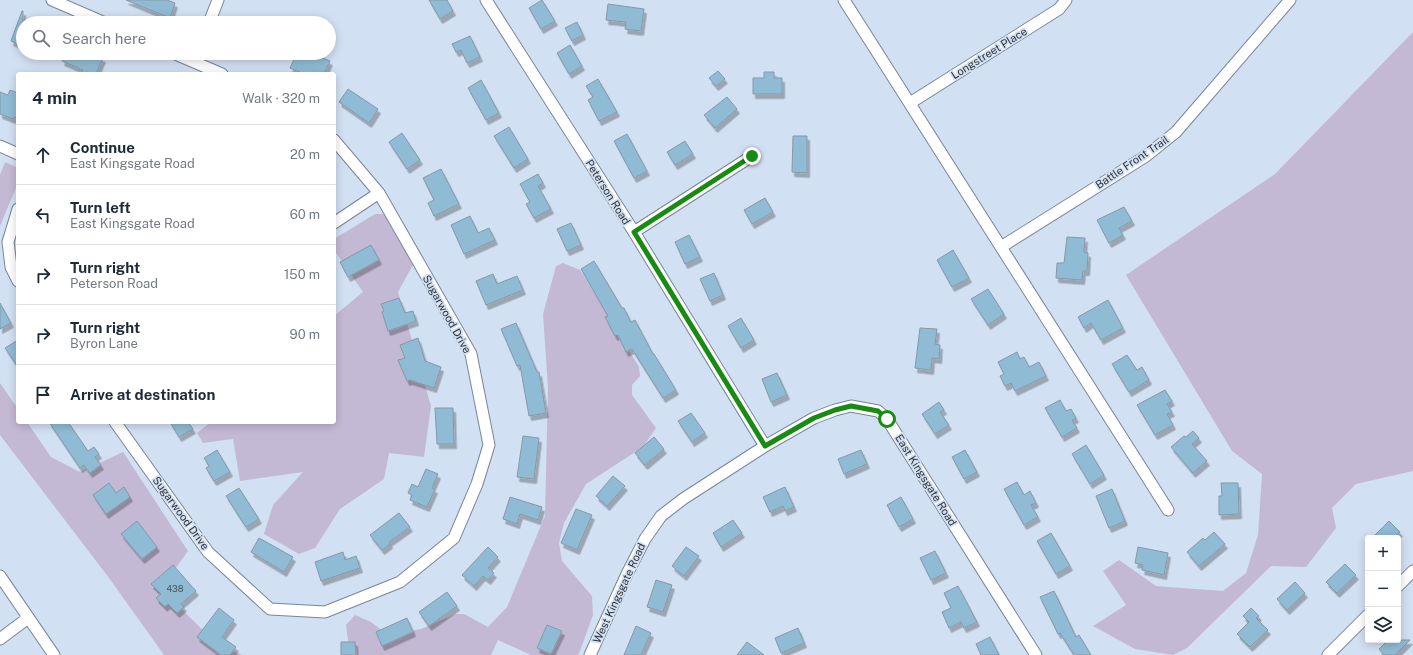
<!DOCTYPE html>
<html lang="en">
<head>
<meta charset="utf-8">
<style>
	body { margin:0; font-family:"Public Sans",sans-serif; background:#f2f2f3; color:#1f2937 }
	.controls { position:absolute; right:12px; bottom:12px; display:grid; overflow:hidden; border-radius:4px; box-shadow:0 2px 10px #0003 }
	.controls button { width:36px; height:36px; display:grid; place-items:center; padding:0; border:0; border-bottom:1px solid #e0e1e3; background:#fff; color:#1f2937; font:20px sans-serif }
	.stop { position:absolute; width:12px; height:12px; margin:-9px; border:3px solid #188c12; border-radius:50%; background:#fff }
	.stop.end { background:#188c12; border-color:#fff; box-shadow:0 1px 4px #0008 }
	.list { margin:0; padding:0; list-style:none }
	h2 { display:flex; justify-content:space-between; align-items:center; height:52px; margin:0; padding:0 16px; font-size:17px }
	h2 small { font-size:13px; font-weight:400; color:#747a83 }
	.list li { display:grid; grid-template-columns:26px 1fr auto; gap:12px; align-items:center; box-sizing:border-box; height:60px; padding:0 16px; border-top:1px solid #e0e1e3 }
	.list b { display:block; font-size:15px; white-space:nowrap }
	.list p { margin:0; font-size:13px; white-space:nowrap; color:#747a83 }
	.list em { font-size:13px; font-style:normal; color:#747a83 }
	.icon { flex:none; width:22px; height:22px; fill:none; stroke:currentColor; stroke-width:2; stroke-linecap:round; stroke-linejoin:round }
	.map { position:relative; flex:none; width:1413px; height:655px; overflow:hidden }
	.search { position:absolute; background:#fff; box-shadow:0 2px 10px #0003; left:16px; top:16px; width:320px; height:44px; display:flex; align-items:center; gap:10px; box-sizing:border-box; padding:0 14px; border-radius:22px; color:#747a83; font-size:15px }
	.panel { position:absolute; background:#fff; box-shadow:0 2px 10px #0003; left:16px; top:72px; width:320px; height:352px; border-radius:4px }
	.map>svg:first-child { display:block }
</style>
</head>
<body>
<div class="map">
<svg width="1413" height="655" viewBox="0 0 1413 655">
	<defs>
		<filter id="shadow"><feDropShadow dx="2.5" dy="4.5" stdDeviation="0" flood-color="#0004"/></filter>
	</defs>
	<rect width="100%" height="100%" fill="#d2e0f3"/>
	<path fill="#c4b9d5" d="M1413 32V471L1356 484 1332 508 1336 528 1306 567 1271 566 1187 648 1173 655 1135 649 1093 626 1126 605 1103 571 1119 560 1156 586 1223 591 1246 573 1258 535 1262 474 1232 451 1126 275 1275 174Z
		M5 162 18 168V183L0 226V175Z
		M375 214H385L415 261 398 292 431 406 424 457 389 453 384 479 340 509 315 548 299 554 264 534 273 505 303 472 240 481 233 439 203 443 197 433 211 422H334V316L363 292 334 250V239Z
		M563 263 580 270 639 367 640 376 632 385V395L656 428 643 447 586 484 564 523 559 543 562 561 592 596 593 615 580 651 578 655H531L498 640 491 655H350L346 625 355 615 371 622 388 635 421 629 455 614H464L488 627 507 607 545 516 548 388 543 314 556 266Z
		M0 383 18 409V422H27L51 457 80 472 123 452 188 551 165 583 168 596 219 646 243 655H164L109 578 0 435Z"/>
	<path fill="#90bbd4" stroke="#8499a6" filter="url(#shadow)" d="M126 0H167L175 3 170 18Z
		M429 0H447L453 11 440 19Z
		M542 0 555 21 541 29 529 8Z
		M608 4 644 9 641 31 625 29 626 22 606 20Z
		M22 11H23V46L11 41Z
		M577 22 583 35 572 41 565 28Z
		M470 36 480 57 467 63 461 50 456 52 452 44Z
		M570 45 582 66 569 74 557 53Z
		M65 53H90L103 58 96 74H81L83 70 62 61Z
		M297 53H311L330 61 324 74H304L290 68Z
		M718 71 725 79 716 86 709 78Z
		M764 72H774V78H782V94H753V78H764Z
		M598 79 617 112 599 121 588 100 593 97 586 86Z
		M481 80 499 113 486 120 468 88Z
		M348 89 378 109 369 123 339 102Z
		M10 90 18 93V119L14 117 13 119 0 114V92L8 95Z
		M727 97 737 109 715 128 704 115Z
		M509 127 528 159 514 168 494 136Z
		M402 133 420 160 407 169 389 142Z
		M627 134 647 171 634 178 614 141Z
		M793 136H807V173L792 172Z
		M685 141 693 154 675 165 667 152Z
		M441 169 459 204 434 216 428 203 434 200 423 178Z
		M538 174 543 183 538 186 551 209 534 218 526 204 530 202 520 184Z
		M765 198 773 212 752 224 744 210Z
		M1124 207 1132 221 1119 228 1123 235 1109 243 1097 220Z
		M470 216 478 233 489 228 495 240 464 254 451 225Z
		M571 223 581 245 567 251 557 229Z
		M689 235 700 257 685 264 675 242Z
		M1067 237 1085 238 1084 252 1088 253 1087 271H1083L1082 280 1056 278 1057 263H1064Z
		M371 245 379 260 348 277 340 262Z
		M953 250 969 278 952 287 937 260Z
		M594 261 622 308H624L631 322 635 320 653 354H654L676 390 663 398 632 349 626 352 618 335 615 336 605 317 608 316 581 269Z
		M714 273 723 295 710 301 700 279Z
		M493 274 497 284 517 276 523 290 486 305 476 281Z
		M988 289 1004 314 988 325 971 299Z
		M399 298 405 313 413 311 416 321 388 331 382 312 384 311 381 304Z
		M1108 300 1123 328 1101 340 1091 323 1084 328 1078 317Z
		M0 303 11 323 0 329Z
		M741 318 754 340 741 348 728 326Z
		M516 323 537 372H539L546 413 529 416 520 365 517 366 501 329Z
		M920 328 937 329 935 344 940 345 939 359 932 358 931 370 915 368Z
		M418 338 425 361 441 367 434 388 410 380 407 381 398 360 405 358 400 345Z
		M18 340V367L5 348Z
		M1017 352 1020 359 1024 357 1029 367 1039 362 1046 376 1015 391 1011 383 1005 386 1000 376 1004 374 998 362Z
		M1127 355 1137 370 1142 367 1149 380 1129 392 1112 364Z
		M777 373 787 395 771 402 762 379Z
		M1165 390 1172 401 1167 404 1172 412 1167 414 1173 425 1155 435 1137 405Z
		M1060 400 1066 411 1071 409 1076 418 1072 420 1077 428 1062 437 1045 408Z
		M939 402 944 410 940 412 949 425 935 434 922 414Z
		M435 408H453L454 444H437Z
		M691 413 705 433 692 442 678 421Z
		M49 422H68L88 451 94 447 99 454 95 457 101 465 90 473 84 465 80 468Z
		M170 422H188L193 429 179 437Z
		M1193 431 1199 438 1192 444 1207 461 1193 473 1171 447 1184 436 1186 437Z
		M523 436 539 438 534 479 517 477Z
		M654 437 664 449 645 465 635 453Z
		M1086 445 1104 475 1090 484 1072 454Z
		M217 450 230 472 214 481 206 468 209 466 204 458Z
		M861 450 867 464 844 474 838 459Z
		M965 450 977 472 964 479 952 457Z
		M426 469 438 474 432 488 435 489 427 507 410 500 412 495 408 493 412 484 418 487Z
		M613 476 625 486 607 506 596 496Z
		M1017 482 1024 495 1030 491 1036 503 1031 505 1038 517 1024 525 1004 489Z
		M109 483 116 493 124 487 130 497 106 514 93 495Z
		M1221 483H1238L1239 514 1219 515V496H1222Z
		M785 487 794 507 785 511 783 506 770 512 763 497Z
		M239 488 259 519 246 527 226 496Z
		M1112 489 1125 521 1109 528 1096 496Z
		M510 497 542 507 538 520 520 514 517 524 503 519Z
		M901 497 913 519 899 527 887 505Z
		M576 509 592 515 577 550 561 543Z
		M399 513 410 527 389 542 390 544 382 550 370 535Z
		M733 520 742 533 721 547 713 533Z
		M137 521 157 547 142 559 121 534Z
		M1389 521 1400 532 1393 538H1372Z
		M1214 532 1225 544 1199 566 1187 552 1203 538 1205 540Z
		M1051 533 1070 566 1056 574 1037 541Z
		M259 538 293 557 284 572 251 552Z
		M488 547 498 557 488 568 494 573 488 580 483 576 474 586 462 575Z
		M686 547 699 556 684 576 672 566Z
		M1138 547 1168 553 1164 575 1142 570 1143 565 1135 563Z
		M935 551 946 573 931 580 920 558Z
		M343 552 345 560 356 556 360 568 321 581 315 562Z
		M1345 564 1356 575 1337 593 1326 582Z
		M173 565 196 591 181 604 184 607 177 613 168 604 165 607 156 598 161 594 151 584Z
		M656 580 672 585 663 612 647 607Z
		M1295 582 1305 593 1287 610 1277 599Z
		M958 586 977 622 964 628 961 622 949 628 942 612 951 608 944 593Z
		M1054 591 1076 637 1079 635 1091 655H1074L1060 633 1058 634 1040 597Z
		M447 592 457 606 429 626 419 612Z
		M219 608 234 620 222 637 236 647 230 655H221L197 637Z
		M1251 608 1259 616 1256 618 1268 630 1250 647 1237 634 1249 622 1243 616Z
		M407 618 413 632 382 646 376 632Z
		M547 625 562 631 551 654 537 648Z
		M636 626 651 633 641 655H624Z
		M798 628 804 643 781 653 775 638Z
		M990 637 999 655H981L976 644Z
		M1388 640H1410L1395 655H1384L1379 649Z
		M341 642H355L356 655H341Z
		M747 642 764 655H737Z"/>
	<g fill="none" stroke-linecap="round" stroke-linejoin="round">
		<g stroke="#798697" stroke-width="13">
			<path id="minor" d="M52 0 105 23
				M486 0 634 232 765 446
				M844 0 1168 510
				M209 23 218 0
				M173 53 222 74
				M910 103 1059 9 1066 0
				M0 146 18 154
				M18 209 8 242 11 267 18 281
				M334 223 379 193
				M634 232 752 156
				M1001 247 1146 156 1176 132 1290 0
				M115 422 208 552 270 609 325 612 400 582 454 538 477 484 489 445 471 354 379 193 334 140
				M0 576 54 655
				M1398 586 1413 571
				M0 639 28 618
				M590 655 627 574 645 539 661 516 683 499 765 446 814 418 835 410 851 406 878 411 887 419 1036 655
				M1328 655 1368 615"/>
		</g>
		<use href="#minor" stroke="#fff" stroke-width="11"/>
	</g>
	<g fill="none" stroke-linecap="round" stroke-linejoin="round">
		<path stroke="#188c12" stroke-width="5" d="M752 156 634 232 765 446 814 418 835 410 851 406 878 411 887 419"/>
	</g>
	<g text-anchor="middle" stroke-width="3.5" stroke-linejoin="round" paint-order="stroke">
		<g font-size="9" fill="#465460">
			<text x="175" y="592">438</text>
		</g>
		<g font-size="11" fill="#2d323a" stroke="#d2e0f3">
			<text transform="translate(989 53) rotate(-32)" y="4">Longstreet Place</text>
			<text transform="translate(1132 162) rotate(-34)" y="4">Battle Front Trail</text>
			<text transform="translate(608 192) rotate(58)" y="4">Peterson Road</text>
			<text transform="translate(447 314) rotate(61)" y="4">Sugarwood Drive</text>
			<text transform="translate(926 480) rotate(58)" y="4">East Kingsgate Road</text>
			<text transform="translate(181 513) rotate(54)" y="4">Sugarwood Drive</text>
			<text transform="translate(619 593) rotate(-65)" y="4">West Kingsgate Road</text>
		</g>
	</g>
</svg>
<div class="controls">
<button>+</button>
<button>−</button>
<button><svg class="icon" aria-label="layers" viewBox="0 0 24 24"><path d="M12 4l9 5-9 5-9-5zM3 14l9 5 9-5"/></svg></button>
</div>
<div class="stop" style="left:887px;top:419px"></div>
<div class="stop end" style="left:752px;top:156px"></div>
<div class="search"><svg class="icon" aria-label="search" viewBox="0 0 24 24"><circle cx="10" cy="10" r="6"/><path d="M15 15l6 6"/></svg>Search here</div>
<section class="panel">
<h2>4 min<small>Walk · 320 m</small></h2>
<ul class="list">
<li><svg class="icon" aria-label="ahead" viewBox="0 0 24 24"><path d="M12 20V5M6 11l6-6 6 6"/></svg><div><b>Continue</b><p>East Kingsgate Road</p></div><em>20 m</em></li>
<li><svg class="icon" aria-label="left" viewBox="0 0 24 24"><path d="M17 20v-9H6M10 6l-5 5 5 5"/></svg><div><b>Turn left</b><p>East Kingsgate Road</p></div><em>60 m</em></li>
<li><svg class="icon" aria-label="right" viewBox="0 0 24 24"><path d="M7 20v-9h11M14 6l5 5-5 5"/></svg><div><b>Turn right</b><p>Peterson Road</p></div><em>150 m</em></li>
<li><svg class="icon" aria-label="right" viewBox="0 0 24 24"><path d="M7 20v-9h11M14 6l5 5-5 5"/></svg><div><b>Turn right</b><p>Byron Lane</p></div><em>90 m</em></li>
<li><svg class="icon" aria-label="arrive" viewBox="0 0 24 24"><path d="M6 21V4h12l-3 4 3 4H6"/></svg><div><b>Arrive at destination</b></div></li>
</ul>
</section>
</div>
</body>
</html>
